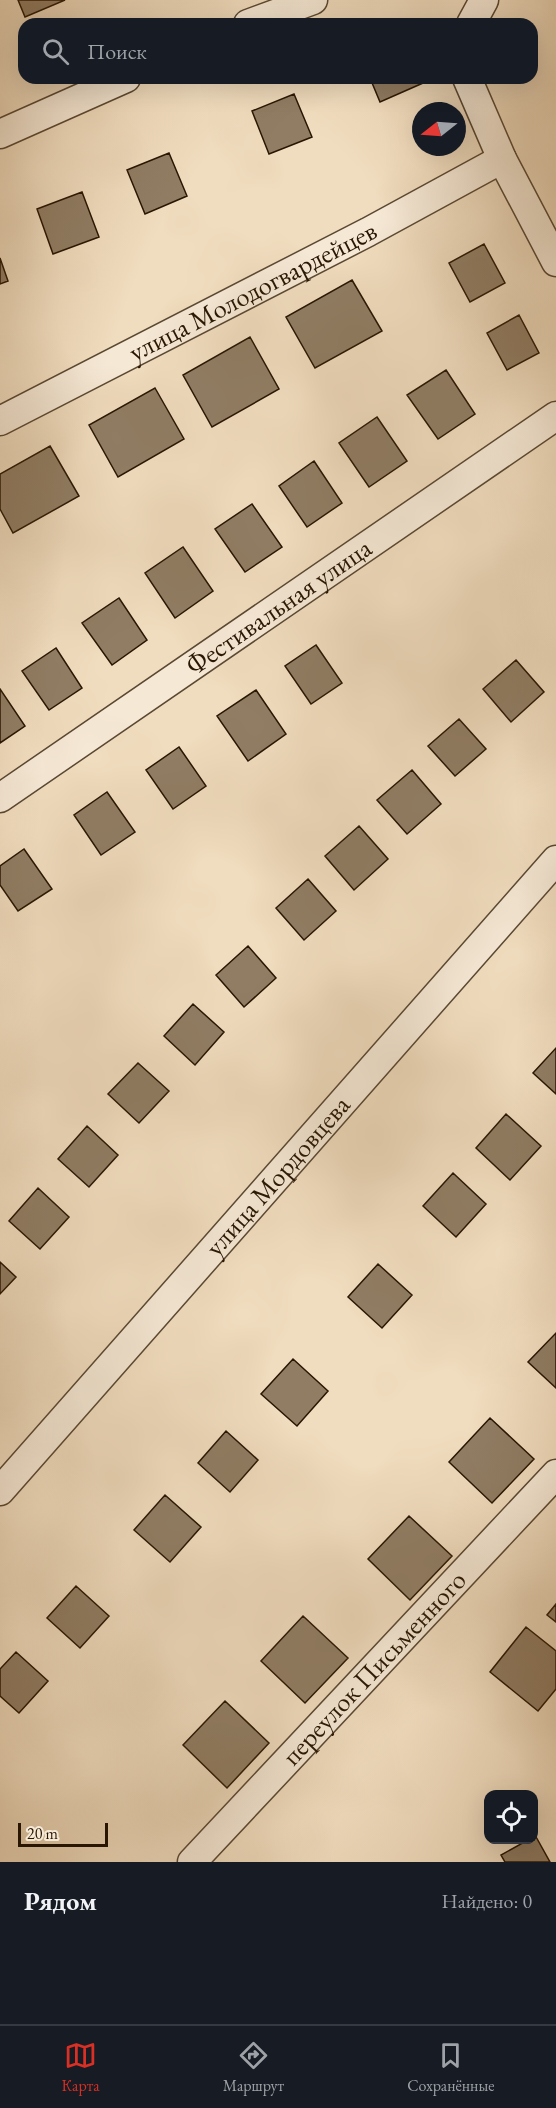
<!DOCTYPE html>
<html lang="ru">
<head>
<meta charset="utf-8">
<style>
	body { margin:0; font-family:"EB Garamond",serif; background:#20242c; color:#f1f3f6 }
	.controls { position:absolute; right:18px; bottom:18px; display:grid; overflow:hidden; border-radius:12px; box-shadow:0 6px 24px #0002 }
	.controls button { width:54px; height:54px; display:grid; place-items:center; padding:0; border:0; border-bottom:2px solid #363941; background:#171b24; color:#f1f3f6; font:30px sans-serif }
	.compass { position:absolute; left:412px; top:102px; width:54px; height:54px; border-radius:50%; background:#171b24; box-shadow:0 6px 24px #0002; rotate:253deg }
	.scale { position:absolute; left:18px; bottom:15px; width:90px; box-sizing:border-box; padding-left:6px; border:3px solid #281603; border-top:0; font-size:16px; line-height:21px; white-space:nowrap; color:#281603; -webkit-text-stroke:4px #f5e8d5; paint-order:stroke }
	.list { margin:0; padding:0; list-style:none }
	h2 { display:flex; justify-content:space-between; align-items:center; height:78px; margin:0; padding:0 24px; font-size:26px }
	h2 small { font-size:20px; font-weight:400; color:#9ea1a6 }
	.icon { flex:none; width:33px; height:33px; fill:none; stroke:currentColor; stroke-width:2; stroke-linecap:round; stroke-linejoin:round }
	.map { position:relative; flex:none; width:556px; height:1862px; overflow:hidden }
	.search { position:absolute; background:#171b24; box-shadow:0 6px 24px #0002; left:18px; right:18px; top:18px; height:66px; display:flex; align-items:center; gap:15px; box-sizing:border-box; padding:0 21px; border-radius:18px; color:#9ea1a6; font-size:22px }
	.sheet { height:162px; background:#171b24 }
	nav { display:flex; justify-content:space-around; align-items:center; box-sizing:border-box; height:84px; border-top:2px solid #363941; background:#171b24; font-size:16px; color:#9ea1a6 }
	nav a { display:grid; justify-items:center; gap:3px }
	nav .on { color:#d93025 }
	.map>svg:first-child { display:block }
</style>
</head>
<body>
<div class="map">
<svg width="556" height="1862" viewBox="0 0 556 1862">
	<rect width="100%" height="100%" fill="#f0dcbe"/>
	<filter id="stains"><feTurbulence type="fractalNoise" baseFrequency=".00333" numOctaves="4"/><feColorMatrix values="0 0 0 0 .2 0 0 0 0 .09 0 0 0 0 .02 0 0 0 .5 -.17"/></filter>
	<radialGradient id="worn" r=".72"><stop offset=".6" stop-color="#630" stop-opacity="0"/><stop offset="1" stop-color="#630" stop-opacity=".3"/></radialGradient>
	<path fill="#907d64" stroke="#281603" stroke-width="1.5" d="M18 0H65L25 17Z
		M370 78H421L423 83 380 102Z
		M294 94 312 137 269 154 252 111Z
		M169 153 187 196 145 214 127 170Z
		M82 192 99 237 53 254 37 209Z
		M484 244 505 283 470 302 449 263Z
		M0 258 8 281 0 284Z
		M352 280 382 331 315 368 286 317Z
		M519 315 539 353 507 370 487 333Z
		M250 337 279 389 212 427 183 375Z
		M446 370 475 414 438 439 407 395Z
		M155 388 184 439 118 477 89 425Z
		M377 417 407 461 369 487 339 443Z
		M50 446 79 496 13 533 0 509V474Z
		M314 461 342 503 307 527 279 486Z
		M252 504 282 547 245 572 215 529Z
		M183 547 213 591 175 618 145 573Z
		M119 598 147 640 112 665 82 623Z
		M316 645 342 683 311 704 285 666Z
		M56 648 82 688 49 710 22 671Z
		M516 660 544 692 511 722 483 689Z
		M0 689 25 726 0 743Z
		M256 690 286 734 248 761 217 716Z
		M459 719 486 749 455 776 428 746Z
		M179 747 206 786 173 809 146 770Z
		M412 770 441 804 407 834 377 800Z
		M107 792 135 832 101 855 74 815Z
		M359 826 388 859 354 890 325 856Z
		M24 849 52 889 18 911 0 885V866Z
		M308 879 336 911 304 940 276 908Z
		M248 946 276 978 244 1007 216 975Z
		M193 1004 224 1032 195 1065 164 1036Z
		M556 1048V1094L533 1073Z
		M138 1063 169 1091 139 1123 108 1094Z
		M506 1114 541 1146 510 1180 476 1148Z
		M87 1126 118 1155 89 1187 58 1159Z
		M453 1173 486 1204 456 1237 423 1206Z
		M38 1188 69 1217 40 1249 9 1221Z
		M0 1262 16 1277 0 1294Z
		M378 1264 412 1295 382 1328 348 1297Z
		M556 1333V1388L528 1362Z
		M293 1359 328 1391 297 1426 261 1394Z
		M490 1418 534 1459 492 1503 449 1462Z
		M226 1431 258 1460 230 1492 198 1463Z
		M165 1495 201 1527 170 1562 134 1530Z
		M409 1516 452 1556 410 1600 368 1559Z
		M76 1586 109 1616 80 1648 47 1618Z
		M556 1604V1622L547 1615Z
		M303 1616 348 1658 305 1703 261 1661Z
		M526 1627 556 1651V1689L538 1711 490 1672Z
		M16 1652 48 1681 19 1713 0 1696V1669Z
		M225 1701 269 1743 227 1788 183 1745Z
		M535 1835 550 1862H505L501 1855 528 1840H534Z"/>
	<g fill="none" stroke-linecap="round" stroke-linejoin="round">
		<g stroke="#5a4832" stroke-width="31">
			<g id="minor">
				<path d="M248 24 313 0"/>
				<path d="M471 24 484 0"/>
				<path d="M467 78 502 159 556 262"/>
				<path d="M0 134 126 78"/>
				<path id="s1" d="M0 421 368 232 502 159"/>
				<path id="s2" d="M0 798 556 416"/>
				<path id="s3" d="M0 1491 556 860"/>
				<path id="s4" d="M192 1862 556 1474"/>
			</g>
		</g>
		<use href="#minor" stroke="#f5e8d5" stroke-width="28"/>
	</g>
	<g text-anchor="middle" stroke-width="6" stroke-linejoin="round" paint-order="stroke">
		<g font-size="27" fill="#281603" stroke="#f5e8d5">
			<text dy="9" stroke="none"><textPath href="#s1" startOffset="284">улица Молодогвардейцев</textPath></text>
			<text dy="9" stroke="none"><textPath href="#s2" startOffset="338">Фестивальная улица</textPath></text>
			<text dy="9" stroke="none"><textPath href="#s3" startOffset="420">улица Мордовцева</textPath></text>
			<text dy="9" stroke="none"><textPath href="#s4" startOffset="266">переулок Письменного</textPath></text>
		</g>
	</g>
	<rect width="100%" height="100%" filter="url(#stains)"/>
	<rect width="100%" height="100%" fill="url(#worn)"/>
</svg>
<div class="controls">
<button><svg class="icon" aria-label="locate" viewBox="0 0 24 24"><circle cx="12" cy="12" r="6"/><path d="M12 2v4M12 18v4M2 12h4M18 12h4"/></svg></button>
</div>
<svg class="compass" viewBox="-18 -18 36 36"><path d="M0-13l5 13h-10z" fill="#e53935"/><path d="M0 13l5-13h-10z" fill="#9ea1a6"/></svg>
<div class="scale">20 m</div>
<div class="search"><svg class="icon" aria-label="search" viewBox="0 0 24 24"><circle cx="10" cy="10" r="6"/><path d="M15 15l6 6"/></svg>Поиск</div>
</div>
<section class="sheet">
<h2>Рядом<small>Найдено: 0</small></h2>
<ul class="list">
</ul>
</section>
<nav>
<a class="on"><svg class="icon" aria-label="map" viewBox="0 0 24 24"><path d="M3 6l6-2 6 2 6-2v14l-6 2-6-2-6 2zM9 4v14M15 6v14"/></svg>Карта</a>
<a><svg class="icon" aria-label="directions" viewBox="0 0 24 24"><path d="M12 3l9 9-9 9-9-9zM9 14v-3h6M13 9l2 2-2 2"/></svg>Маршрут</a>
<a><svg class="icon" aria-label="saved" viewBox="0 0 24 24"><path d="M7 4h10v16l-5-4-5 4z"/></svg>Сохранённые</a>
</nav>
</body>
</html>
